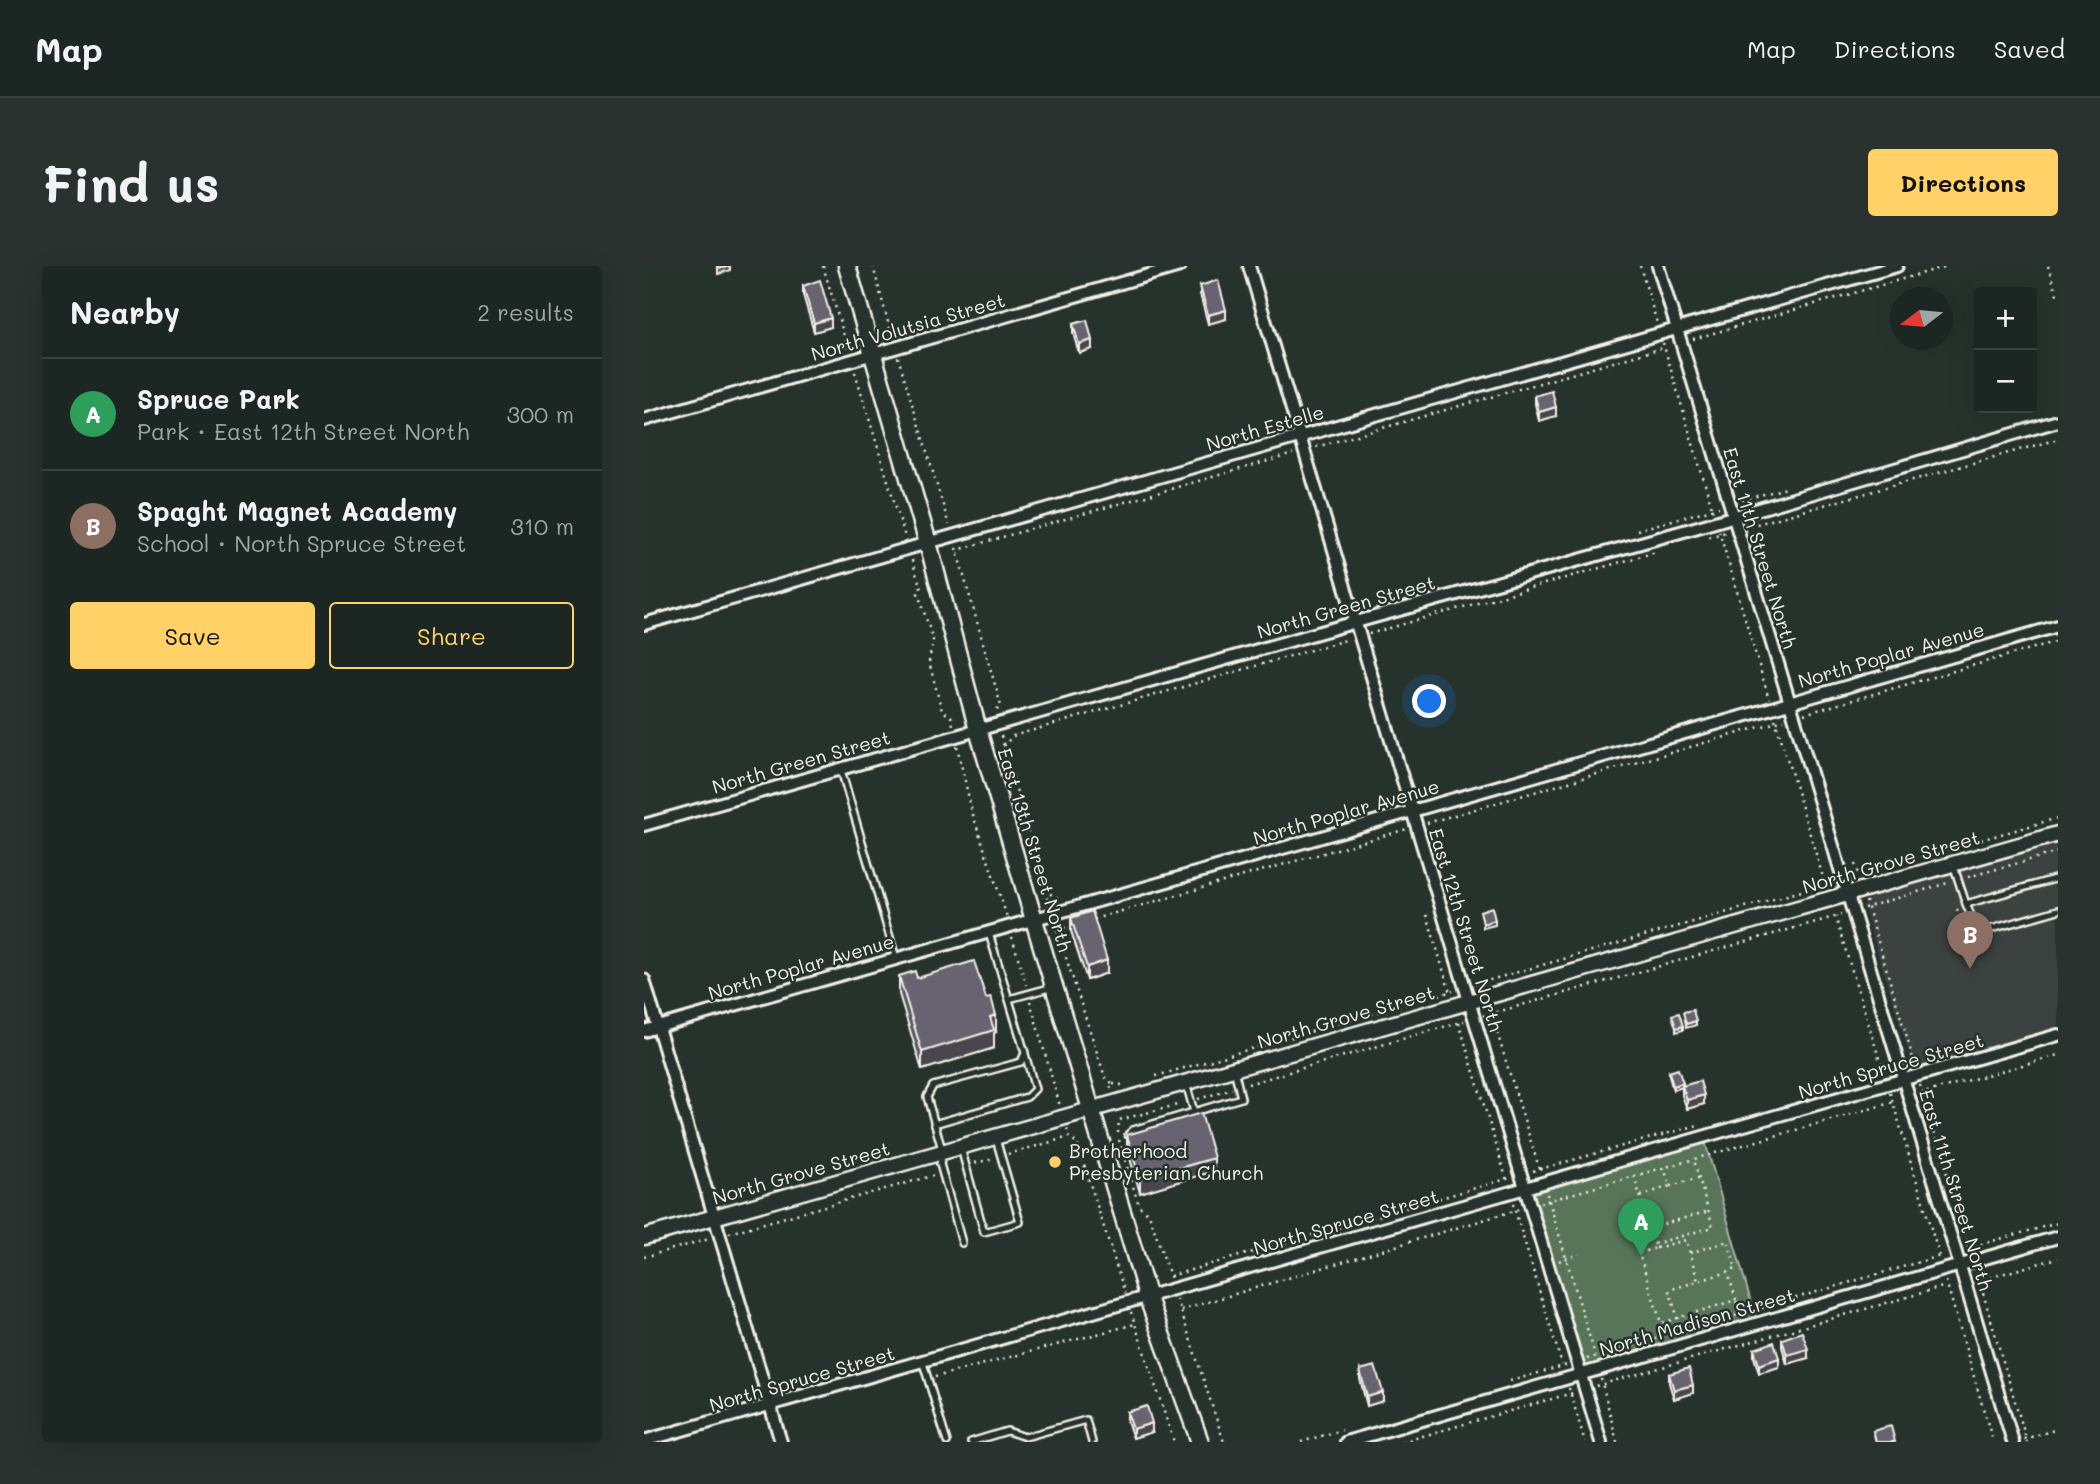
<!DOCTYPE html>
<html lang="en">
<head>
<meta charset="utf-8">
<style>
	body { margin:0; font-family:Mali,sans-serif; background:#29322f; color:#f1f3f6 }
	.controls { position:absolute; right:21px; top:21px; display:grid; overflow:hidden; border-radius:7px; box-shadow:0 7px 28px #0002 }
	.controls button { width:63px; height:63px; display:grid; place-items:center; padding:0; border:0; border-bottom:2px solid #3a4340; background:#1c2622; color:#f1f3f6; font:35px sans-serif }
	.compass { position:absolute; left:1246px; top:21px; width:63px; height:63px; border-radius:50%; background:#1c2622; box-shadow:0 7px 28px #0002; rotate:254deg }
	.you { position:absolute; left:786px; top:436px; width:24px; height:24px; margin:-18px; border:5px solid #fff; border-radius:50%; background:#1a73e8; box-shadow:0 0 0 10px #1a73e833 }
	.badge { display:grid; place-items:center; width:46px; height:46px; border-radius:50%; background:#ffd166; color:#fff; font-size:23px; font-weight:700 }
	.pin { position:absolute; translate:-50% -58px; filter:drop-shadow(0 2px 4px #0008) }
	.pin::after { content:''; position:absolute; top:37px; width:24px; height:21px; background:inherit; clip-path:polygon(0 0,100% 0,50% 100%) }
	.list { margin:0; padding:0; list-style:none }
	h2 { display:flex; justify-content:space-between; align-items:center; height:91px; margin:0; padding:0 28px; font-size:30px }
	h2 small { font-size:23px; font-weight:400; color:#a0a5a5 }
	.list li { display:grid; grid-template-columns:46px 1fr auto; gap:21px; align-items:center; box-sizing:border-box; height:112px; padding:0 28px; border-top:2px solid #3a4340 }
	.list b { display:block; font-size:26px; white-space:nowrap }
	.list p { margin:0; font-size:23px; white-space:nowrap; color:#a0a5a5 }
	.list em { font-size:23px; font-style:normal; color:#a0a5a5 }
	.actions { display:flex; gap:14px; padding:21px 28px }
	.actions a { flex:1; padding:16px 0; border:2px solid #ffd166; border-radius:7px; text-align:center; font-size:24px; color:#ffd166 }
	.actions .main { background:#ffd166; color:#111 }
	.map { position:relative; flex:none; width:1414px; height:1176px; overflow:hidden; border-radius:7px }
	header { display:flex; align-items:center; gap:42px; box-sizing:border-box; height:98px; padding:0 35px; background:#1c2622; border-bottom:2px solid #3a4340 }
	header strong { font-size:33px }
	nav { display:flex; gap:38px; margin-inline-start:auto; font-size:24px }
	.intro { display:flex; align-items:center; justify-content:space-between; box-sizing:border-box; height:168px; padding:0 42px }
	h1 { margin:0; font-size:49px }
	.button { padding:18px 32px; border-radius:7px; background:#ffd166; color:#111; font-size:24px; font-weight:700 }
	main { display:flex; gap:42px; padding:0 42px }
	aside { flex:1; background:#1c2622; border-radius:7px; box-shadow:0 7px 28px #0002 }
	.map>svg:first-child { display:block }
</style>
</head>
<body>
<header>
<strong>Map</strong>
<nav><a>Map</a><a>Directions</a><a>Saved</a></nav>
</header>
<div class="intro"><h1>Find us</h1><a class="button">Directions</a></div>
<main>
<aside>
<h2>Nearby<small>2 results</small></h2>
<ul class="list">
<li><span class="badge" style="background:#2e9e5b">A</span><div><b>Spruce Park</b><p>Park · East 12th Street North</p></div><em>300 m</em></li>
<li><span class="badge" style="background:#8d6e63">B</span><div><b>Spaght Magnet Academy</b><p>School · North Spruce Street</p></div><em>310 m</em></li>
</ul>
<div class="actions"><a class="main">Save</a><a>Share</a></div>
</aside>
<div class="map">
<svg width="1414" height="1176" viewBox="0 0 1414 1176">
	<rect width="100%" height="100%" fill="#26332d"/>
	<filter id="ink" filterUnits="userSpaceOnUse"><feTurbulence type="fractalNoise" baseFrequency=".0143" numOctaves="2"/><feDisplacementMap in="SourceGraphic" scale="14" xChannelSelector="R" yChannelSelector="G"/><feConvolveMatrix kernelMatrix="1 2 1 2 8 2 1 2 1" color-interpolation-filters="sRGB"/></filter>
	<g filter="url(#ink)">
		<path fill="#3a4241" d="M1414 577V763L1276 803 1270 802 1220 643 1221 636 1230 629Z"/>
		<path fill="#59745a" stroke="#a6b2a1" stroke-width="2" d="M1060 872 1113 1057 936 1108 881 922Z"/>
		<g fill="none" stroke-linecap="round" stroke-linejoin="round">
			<g stroke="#f4f1e8" stroke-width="10">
				<path id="service" d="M197 504 252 692
					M1310 601 1322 638 1414 612
					M1322 638 1331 659 1344 664 1414 644
					M365 733 409 721
					M542 817 550 846
					M290 858 383 831 391 823 381 788
					M484 869 489 864 597 832 590 803
					M317 882 340 966 376 956 352 873
					M318 977 296 898 299 887 283 831 289 820 377 796 381 787 345 667
					M279 1097 303 1176
					M327 1176 363 1165 381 1171 442 1154 448 1176"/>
			</g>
			<g stroke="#f4f1e8" stroke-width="16">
				<path id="minor" d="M605 0 957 1176
					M1014 0 1369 1176
					M0 154 536 0
					M0 358 1253 0
					M0 559 712 356 1047 263 1414 155
					M0 714 137 1176
					M0 765 1414 360
					M0 1175 1414 769
					M702 1176 1414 971"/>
			</g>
			<g stroke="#f4f1e8" stroke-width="19">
				<path id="tertiary" d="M0 971 1414 568"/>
			</g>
			<g stroke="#f4f1e8" stroke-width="21">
				<path id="secondary" d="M203 0 284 277 334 464 390 654 504 1032 556 1176"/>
			</g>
			<path stroke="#f4f1e8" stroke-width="2.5" stroke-dasharray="2 5" stroke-linecap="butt" d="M179 0 204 83
				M229 0 248 71
				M996 0 1013 57
				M1404 0 1414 32
				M1049 73 1304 0
				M1019 77 1069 245
				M254 91 305 259
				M211 106 261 271
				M672 181 1022 81
				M1098 234 1142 222
				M1106 260 1414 173
				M993 264 1075 241
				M1075 265 1125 433
				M1065 271 1082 266
				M312 282 357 440 350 447
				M314 288 320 282 649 188
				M268 294 277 323 274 327 289 374 285 396 298 445 307 450 309 459
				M725 368 1012 286
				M1160 448 1414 375
				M1131 453 1182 621
				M357 470 405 639
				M313 480 328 546 363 651
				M359 480 369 470 705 373
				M783 557 1140 454
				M1211 598 1214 608
				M1209 610 1414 552
				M1324 611 1414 586
				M400 624 415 633
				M1222 635 1271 799
				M1220 642 1307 616
				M1313 643 1319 657
				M783 649 806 727
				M1191 650 1240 808
				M450 653 763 563
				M411 658 461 811 469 818 465 824
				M413 664 430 659
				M368 671 382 719
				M832 718 1189 616
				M386 735 416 840
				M847 747 896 905
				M839 750 1197 649
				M815 757 863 915
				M512 810 809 725
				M469 818 479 819
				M604 818 820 755
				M1276 819 1325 981
				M1246 827 1296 992
				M1276 828 1414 789
				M554 833 588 823
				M423 863 425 871 433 877 481 1027
				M474 867 475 854 537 838
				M475 874 495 940 505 948 527 1013
				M364 888 425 871
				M331 897 348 893
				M889 905 1054 859
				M990 910 1012 982 995 987 1017 1057 1092 1034 1084 1006 1025 1024 1038 1065
				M1026 920 1055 912
				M903 928 951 1089
				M997 930 1026 920 1020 902
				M896 937 1250 836
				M869 938 918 1099
				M1006 962 1065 945
				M85 967 291 909
				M1010 978 1069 961 1050 894
				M1012 982 1042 974 1054 1015
				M1323 982 1414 957
				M1046 987 1084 975 1092 1003 1085 1005
				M0 991 65 973
				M915 995 935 988
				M1333 1007 1383 1176
				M526 1010 866 912
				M1302 1015 1349 1176
				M1333 1015 1414 992
				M533 1033 580 1176
				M1092 1035 1097 1048
				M537 1044 876 943
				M487 1046 530 1176
				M943 1093 1296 990
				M291 1111 491 1058
				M957 1113 973 1176
				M866 1115 923 1099
				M952 1120 1302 1020
				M925 1122 941 1176
				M1380 1173 1414 1163
				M657 1176 698 1164
				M758 1176 932 1126"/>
			<use href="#service" stroke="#26332d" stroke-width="5"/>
			<use href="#minor" stroke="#26332d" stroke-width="10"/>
			<use href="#tertiary" stroke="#26332d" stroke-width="14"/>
			<use href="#secondary" stroke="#26332d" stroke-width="16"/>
		</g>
		<path fill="#59565f" stroke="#f4f1e8" stroke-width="2" d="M159 20 187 61 170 66 159 29Z
			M556 20 582 53 564 58 556 28Z
			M429 58 448 83 435 87 429 67Z
			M891 130 912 150 895 155 891 138Z
			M427 652 463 707 443 714 427 665Z
			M255 710 273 712 352 766 350 767V782L278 804 255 728Z
			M1025 806 1039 820 1060 838 1043 843 1038 829V821L1029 824 1025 810Z
			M483 869 570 905 496 927 483 882Z
			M1138 1073 1164 1092 1143 1098 1138 1081Z
			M1110 1083 1135 1101 1115 1107 1110 1091Z
			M716 1104 739 1135 723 1140 716 1113Z
			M1025 1108 1049 1127 1030 1133 1025 1117Z
			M483 1146 508 1166 489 1172 483 1155Z"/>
		<path fill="#48464e" stroke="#f4f1e8" stroke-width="2" d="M86 0V4L74 8V3Z
			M582 44V53L564 58V49Z
			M187 52V61L170 66V57Z
			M448 74V83L435 87V78Z
			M912 141V150L895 155V146Z
			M851 654V659L839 662V658Z
			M463 694V707L443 714V701Z
			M352 749V766L350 767V782L278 804V786L346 751Z
			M1052 755V759L1042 762V758Z
			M1039 760V764L1032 766V762Z
			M1039 817V821L1029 824V820Z
			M1060 829V838L1043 843V834Z
			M570 892V905L496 927V913Z
			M1164 1083V1092L1143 1098V1089Z
			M1135 1092V1101L1115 1107V1099Z
			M1049 1119V1127L1030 1133V1124Z
			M739 1126V1135L723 1140V1131Z
			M508 1157V1166L489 1172V1163Z"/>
		<path fill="#67646f" stroke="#f4f1e8" stroke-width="2" d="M73 0H85L74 3Z
			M176 14 187 52 170 57 159 20Z
			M574 14 582 44 564 49 556 20Z
			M443 54 448 74 435 78 429 58Z
			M908 125 912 141 895 146 891 130Z
			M848 641 851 654 839 658 836 645Z
			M448 645 463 694 443 701 427 652Z
			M330 695 342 732 347 731 352 749 346 751 350 764 278 786 255 710 271 705 273 712Z
			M1049 744 1052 755 1042 758 1039 746Z
			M1035 747 1039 760 1032 762 1028 749Z
			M1034 803 1039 817 1029 820 1025 806Z
			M1056 815 1060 829 1043 834 1038 820Z
			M557 847 570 892 496 913 483 869Z
			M1158 1066 1164 1083 1143 1089 1138 1073Z
			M1130 1076 1135 1092 1115 1099 1110 1083Z
			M731 1100 739 1126 723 1131 716 1104Z
			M1045 1102 1049 1119 1030 1124 1025 1108Z
			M503 1140 508 1157 489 1163 483 1146Z
			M1247 1160 1251 1176H1232L1229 1165Z"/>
	</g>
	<circle fill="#ffd166" stroke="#26332d" stroke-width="2.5" cx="411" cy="896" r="7"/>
	<g text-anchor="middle" stroke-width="5" stroke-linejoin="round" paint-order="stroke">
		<g font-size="19" fill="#f4f1e8" stroke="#26332d">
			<text transform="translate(264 61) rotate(-16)" y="7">North Volutsia Street</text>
			<text transform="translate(621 162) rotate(-16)" y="7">North Estelle</text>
			<text transform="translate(1116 282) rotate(73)" y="7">East 11th Street North</text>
			<text transform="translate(702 341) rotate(-16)" y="7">North Green Street</text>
			<text transform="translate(1247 389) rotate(-16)" y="7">North Poplar Avenue</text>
			<text transform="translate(157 496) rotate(-16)" y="7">North Green Street</text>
			<text transform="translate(702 546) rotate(-16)" y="7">North Poplar Avenue</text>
			<text transform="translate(391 584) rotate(73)" y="7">East 13th Street North</text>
			<text transform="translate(1247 596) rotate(-16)" y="7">North Grove Street</text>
			<text transform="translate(822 664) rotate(73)" y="7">East 12th Street North</text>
			<text transform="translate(157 701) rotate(-16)" y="7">North Poplar Avenue</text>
			<text transform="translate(702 751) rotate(-16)" y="7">North Grove Street</text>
			<text transform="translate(1247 800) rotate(-16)" y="7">North Spruce Street</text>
			<text transform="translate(157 907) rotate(-16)" y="7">North Grove Street</text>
			<text transform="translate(1312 924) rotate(73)" y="7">East 11th Street North</text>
			<text transform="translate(702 956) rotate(-16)" y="7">North Spruce Street</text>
			<text transform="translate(1053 1056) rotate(-16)" y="7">North Madison Street</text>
			<text transform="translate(158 1113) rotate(-16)" y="7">North Spruce Street</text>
		</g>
		<g font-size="19" fill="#f4f1e8" stroke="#26332d" text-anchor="start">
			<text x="425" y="892">Brotherhood<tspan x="425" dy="22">Presbyterian Church</tspan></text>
		</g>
	</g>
</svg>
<div class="controls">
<button>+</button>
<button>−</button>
</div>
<svg class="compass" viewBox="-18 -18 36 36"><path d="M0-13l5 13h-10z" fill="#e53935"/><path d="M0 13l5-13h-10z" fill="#a0a5a5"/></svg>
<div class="you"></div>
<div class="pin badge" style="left:997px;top:990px;background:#2e9e5b">A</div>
<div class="pin badge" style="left:1326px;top:703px;background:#8d6e63">B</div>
</div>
</main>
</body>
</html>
